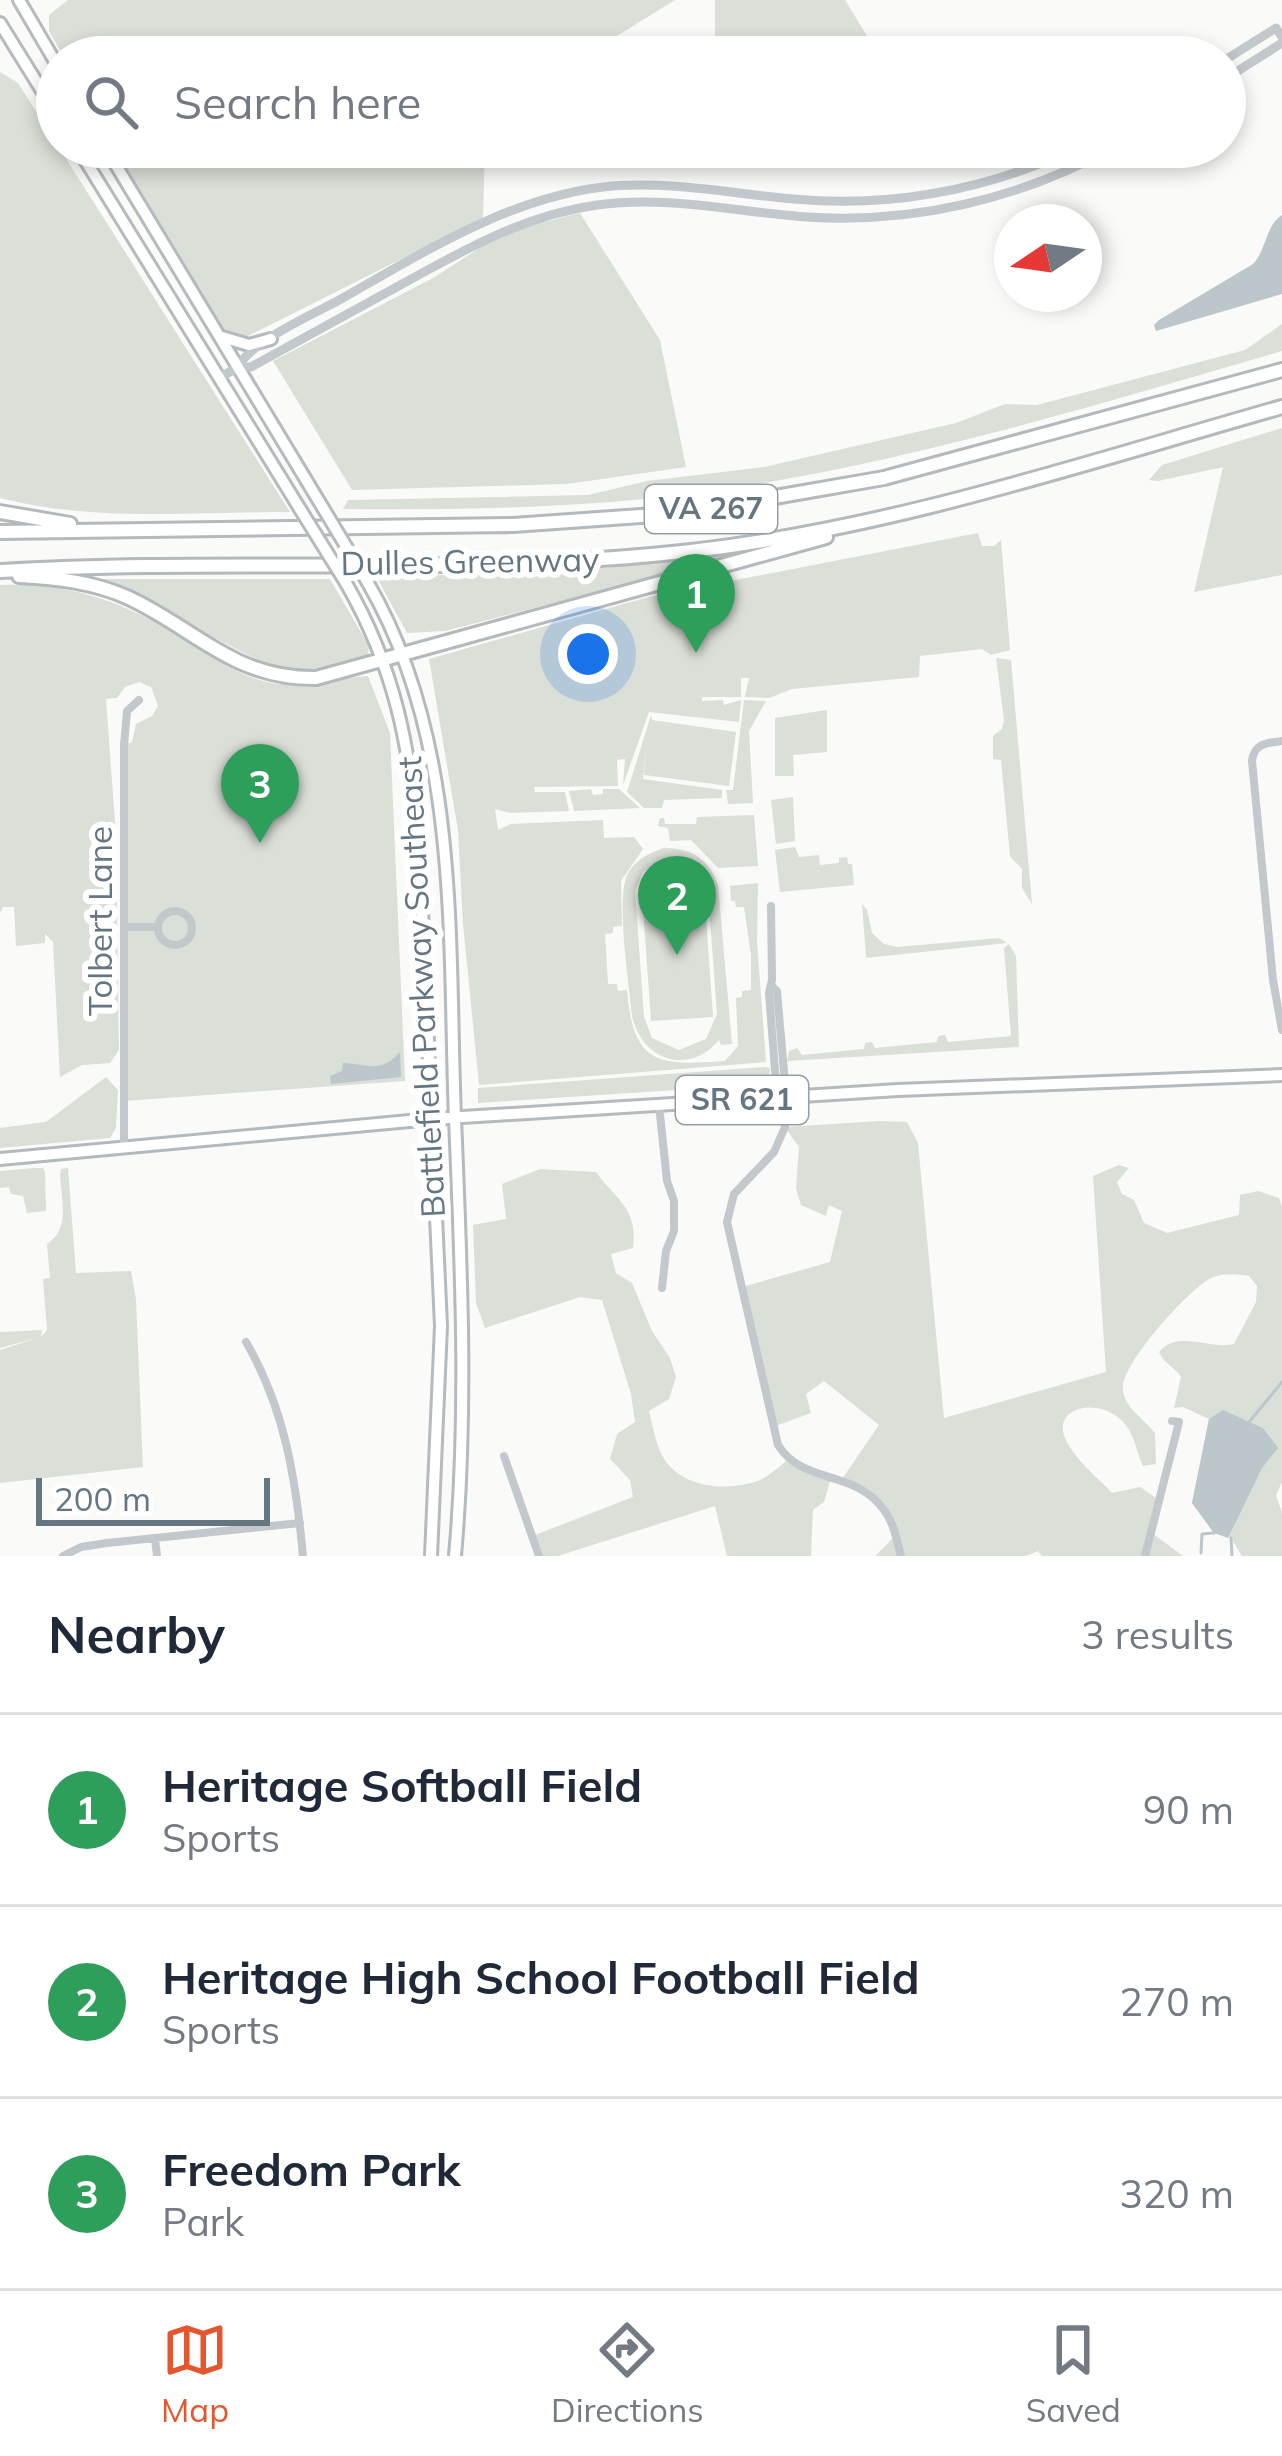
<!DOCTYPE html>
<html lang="en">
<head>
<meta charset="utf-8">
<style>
	body { margin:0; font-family:Mulish,sans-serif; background:#f2f2f3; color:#1f2937 }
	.compass { position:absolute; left:994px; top:204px; width:108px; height:108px; border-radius:50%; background:#fff; box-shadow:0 6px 18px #0003; rotate:257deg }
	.scale { position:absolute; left:36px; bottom:30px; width:234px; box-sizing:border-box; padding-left:12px; border:6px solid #657683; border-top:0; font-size:33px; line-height:42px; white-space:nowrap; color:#657683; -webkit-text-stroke:9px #fff; paint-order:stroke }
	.you { position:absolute; left:588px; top:654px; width:42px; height:42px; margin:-30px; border:9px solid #fff; border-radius:50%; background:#1a73e8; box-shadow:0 0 0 18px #1a73e833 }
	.badge { display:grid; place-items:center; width:78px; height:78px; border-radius:50%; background:#e4572e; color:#fff; font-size:39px; font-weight:700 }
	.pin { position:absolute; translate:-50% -99px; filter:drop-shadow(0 3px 6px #0008) }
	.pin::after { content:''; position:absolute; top:63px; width:42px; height:36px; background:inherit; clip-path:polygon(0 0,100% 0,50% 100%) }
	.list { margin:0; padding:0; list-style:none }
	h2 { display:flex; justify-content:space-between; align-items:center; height:156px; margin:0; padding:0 48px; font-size:51px }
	h2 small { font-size:39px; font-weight:400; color:#747a83 }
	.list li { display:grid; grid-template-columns:78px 1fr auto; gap:36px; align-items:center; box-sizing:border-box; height:192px; padding:0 48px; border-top:3px solid #e0e1e3 }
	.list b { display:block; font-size:45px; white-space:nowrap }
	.list p { margin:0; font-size:39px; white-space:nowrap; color:#747a83 }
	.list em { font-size:39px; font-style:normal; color:#747a83 }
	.icon { flex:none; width:66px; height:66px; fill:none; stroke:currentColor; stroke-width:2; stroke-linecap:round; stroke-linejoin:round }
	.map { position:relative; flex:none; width:1282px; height:1556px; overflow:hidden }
	.search { position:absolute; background:#fff; box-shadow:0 6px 18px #0003; left:36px; right:36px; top:36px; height:132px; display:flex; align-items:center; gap:30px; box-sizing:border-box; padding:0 42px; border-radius:66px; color:#747a83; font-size:45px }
	.sheet { height:732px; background:#fff }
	nav { display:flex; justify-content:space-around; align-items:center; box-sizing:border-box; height:168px; border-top:3px solid #e0e1e3; background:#fff; font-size:33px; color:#747a83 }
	nav a { display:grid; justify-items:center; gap:6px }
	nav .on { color:#e4572e }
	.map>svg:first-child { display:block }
</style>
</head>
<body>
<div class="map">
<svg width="1282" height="1556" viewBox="0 0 1282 1556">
	<rect width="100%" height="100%" fill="#fafaf8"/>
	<path fill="#dadfd7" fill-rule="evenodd" d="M68 0H675L583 57H64L49 31V15Z
		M715 0H845L880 57H715Z
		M0 72 18 83 290 512C194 512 93 522 0 498Z
		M116 147H485L483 218 242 339 225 332 209 310 135 188Z
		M580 213 660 340 686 467 567 484 352 490 273 361 435 277 484 245 528 226Z
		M1282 324V351C1099 404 914 461 725 489 598 508 470 510 343 509L348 500 588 495 647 481 764 467 956 423 1005 404 1037 405 1245 350Z
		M1282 428V575L1194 592 1223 467 1158 481 1149 480 1162 465Z
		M978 533 982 546H994L1001 540 1010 650 991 655 982 649 920 656 919 677 792 689 769 698 745 697 749 678H741V697H702V701L723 700 724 705 741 700 739 722 649 712 623 785 625 759 617 760 618 786 534 787 535 792H565L569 811 510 813 495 809 498 830 511 824 603 820 604 838 634 837 643 849 621 881 622 926 613 927V933L605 934 608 984H617L618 991 627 990C633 1065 658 1066 725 1061L738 1046 736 998 742 997V991L751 990V955L744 907H736L735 901H731L730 886 758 883 757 941 766 1062 479 1085 463 924 458 830 429 659 648 597Z
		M758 550 445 631 407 633 377 578 603 568Z
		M101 579H330L369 646 368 656 320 671 267 665Z
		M0 585C70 582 125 602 184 639 210 655 236 675 267 682 302 690 334 678 368 676L390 733 405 1081 124 1101V745L132 742 136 724 152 716 158 706 151 687 139 682 125 687 117 698 106 699 116 836 119 1050 110 1063 82 1065 60 1077 53 942 45 934V943L16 946 14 907H3L0 913Z
		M996 658 1011 660 1032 904 1022 888V869L1010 856 1001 760 993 759V736L1002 729 1004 720Z
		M744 700 766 701 749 731 753 803 728 804 726 790H733Z
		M827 710V752L793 755 794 776H775V718Z
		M651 715 652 720 736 732 729 786 644 775 647 742 643 779 722 790V798L664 800 662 808H644L627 792Z
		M591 789 593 795 603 794V789H619L640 808 574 811 569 791Z
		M793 797 795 841 776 844 771 800Z
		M754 815 758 866 718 868 691 840 670 841 668 828 658 826 660 818H664L665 824H696L697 817Z
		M795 847 799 857 819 855 820 865 839 863V858L847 857 848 864H852L854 885 780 892 775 850Z
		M664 848C692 848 709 859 718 885L732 1044 721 1045 719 1040C689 1076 642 1061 632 1016 629 985 616 900 627 875 634 860 649 853 664 848ZM664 859C687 859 702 869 708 892L717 1014 706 1039 679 1050 652 1038 644 1017 635 891 643 872Z
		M704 888 713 1017 651 1021 642 893Z
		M862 904 867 910 872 933 884 944 897 947 999 938 1007 943 866 958Z
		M1009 944 1016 956 1019 1047 787 1061 789 1051 797 1048 802 1055 864 1049 865 1043 872 1042 875 1048 937 1042 938 1036 945 1035 948 1042 1011 1036 1004 948Z
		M764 1067 770 1068 768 1084 478 1103V1088Z
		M106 1077 118 1090 116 1128 110 1138 0 1148V1128L46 1122Z
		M880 1121 907 1122 918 1143 944 1418 1106 1372 1093 1176 1119 1165 1129 1168 1117 1182 1122 1194 1134 1200 1144 1223 1167 1233 1239 1215 1240 1195 1258 1191 1279 1198 1282 1207V1482L1276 1495 1282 1513V1556H1242L1231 1538 1214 1533 1192 1503 1209 1419 1183 1407 1174 1408 1181 1377C1174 1366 1164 1364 1159 1352 1178 1329 1208 1350 1234 1344L1256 1302 1257 1286 1249 1276C1237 1274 1222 1273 1211 1278 1189 1289 1122 1363 1123 1388 1123 1407 1144 1419 1155 1433L1156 1464 1143 1466C1136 1452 1135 1435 1124 1423 1099 1394 1046 1408 1068 1444 1078 1462 1098 1478 1112 1493L1140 1487 1159 1500 1152 1533 1183 1556H1042L1038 1551 1026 1556H875L895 1536 886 1512 842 1479 879 1425 824 1381 806 1394 811 1413 773 1427 742 1287 830 1262 842 1211 829 1205 826 1216 801 1205 796 1188 799 1147 785 1127Z
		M34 1168H43L45 1172 46 1211 27 1213 23 1196 11 1194 9 1187 0 1188V1171Z
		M68 1168 76 1273 131 1271 136 1299 143 1467 0 1483V1350L37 1338 0 1348V1332L42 1330 44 1317 41 1337 47 1330 43 1279 50 1278 47 1244C71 1229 61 1199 60 1174L61 1169Z
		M540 1169 596 1172C617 1201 638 1208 633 1248L611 1254 616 1273 632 1283 652 1331 670 1358 676 1377 669 1399 649 1411C653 1426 655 1443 663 1457 681 1488 726 1492 758 1481 769 1476 779 1467 789 1459L831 1478 824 1502 813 1510 811 1556H727L715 1506 558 1556H542L535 1535 633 1497 630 1480 610 1459 617 1434 635 1422 631 1394 602 1300 580 1297 485 1328 476 1303 473 1225 506 1219 502 1184Z"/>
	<path fill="#bbc7cb" d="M1282 215V294L1156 331 1154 325 1159 320 1253 264C1267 249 1265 226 1282 215Z
		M400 1052 401 1077 331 1084 330 1076 342 1071 343 1063C370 1064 380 1074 400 1052Z
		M1223 1410 1263 1428 1278 1448 1262 1468 1228 1538 1214 1533 1192 1503 1209 1419Z"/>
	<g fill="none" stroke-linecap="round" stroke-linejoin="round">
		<path stroke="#bbc7cb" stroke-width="3" d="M1250 1421 1282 1382
			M1231 1538 1232 1556
			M1201 1553 1202 1534 1214 1533"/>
		<g stroke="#b3babf" stroke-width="16">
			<path id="secondary" d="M0 1159 431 1119"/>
		</g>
		<g stroke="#b5babe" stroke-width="16">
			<path id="primary" d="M19 0 57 65
				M0 23 57 115
				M77 147 300 509
				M105 147 323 508
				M222 337 249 345 271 339
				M346 583C396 670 409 746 419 844L441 1326 431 1556
				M368 583C461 743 448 939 455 1118 461 1264 468 1410 455 1556
				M431 1119 898 1090 1282 1075"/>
		</g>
		<g stroke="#b4b9bd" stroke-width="18">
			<path id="motorway" d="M0 512 70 524
				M0 532 513 525 683 513 884 478 1282 370
				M0 571C230 557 462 577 691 551 893 528 1087 462 1282 407
				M19 576C57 578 94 582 129 598 197 630 234 679 316 678L826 537"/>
		</g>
		<path stroke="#c3c8cc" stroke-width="8" d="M1282 741C1267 743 1254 743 1252 761L1273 980 1282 1030
			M771 906 772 980 769 993 776 1083 785 1127 774 1152 734 1194 727 1222 778 1445C803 1485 855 1469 884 1510 894 1523 897 1541 901 1556
			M158 928a17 17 0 1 1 34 0a17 17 0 1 1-34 0Z
			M124 927H158
			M772 986 777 991 785 1083 782 1096
			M659 1105 667 1181 674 1201V1231L666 1251 662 1288
			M124 1148V745L127 711 139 700
			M246 1342C285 1409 296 1480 303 1556
			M504 1456 539 1556
			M155 1539 157 1556
			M63 1556 81 1547 107 1543 300 1523
			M1145 1556 1179 1422 1172 1421"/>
		<path stroke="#c3c8cc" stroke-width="9" d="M1225 60 1276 28 1282 37
			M1225 79 1282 43
			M238 367C251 341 316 313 343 298 427 250 514 195 612 186 673 181 734 194 794 199 893 208 990 189 1079 147
			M221 377 238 367H251C302 339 353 311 404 283 466 249 525 215 597 205 667 195 737 212 806 217 913 224 1021 199 1114 147"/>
		<use href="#secondary" stroke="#fff" stroke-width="10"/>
		<use href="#primary" stroke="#fff" stroke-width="10"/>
		<use href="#motorway" stroke="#fff" stroke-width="12"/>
		<g stroke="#b5babe" stroke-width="16" stroke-linecap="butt">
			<path id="primary-bridge" d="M323 508 368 583
				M300 509 346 583"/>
		</g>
		<use href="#primary-bridge" stroke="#fff" stroke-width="10"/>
	</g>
	<g text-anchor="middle" stroke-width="12" stroke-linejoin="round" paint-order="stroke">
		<g fill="#fff" stroke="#939fa8" stroke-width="3">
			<rect x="645" y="485" width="132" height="48" rx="9"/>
			<rect x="676" y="1076" width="132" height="48" rx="9"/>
		</g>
		<g font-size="30" font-weight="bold" fill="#657683">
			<text x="711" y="519">VA 267</text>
			<text x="742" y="1110">SR 621</text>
		</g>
		<g font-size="33" fill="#657683" stroke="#fff">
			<text transform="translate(470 561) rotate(-1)" y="12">Dulles Greenway</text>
			<text transform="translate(100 921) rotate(-90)" y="12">Tolbert Lane</text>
			<text transform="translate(421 987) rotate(-93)" y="12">Battlefield Parkway Southeast</text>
		</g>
	</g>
</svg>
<svg class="compass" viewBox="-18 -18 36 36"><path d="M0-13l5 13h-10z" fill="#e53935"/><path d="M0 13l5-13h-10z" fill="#747a83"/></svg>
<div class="scale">200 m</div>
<div class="you"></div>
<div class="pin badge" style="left:696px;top:653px;background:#2e9e5b">1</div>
<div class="pin badge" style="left:677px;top:955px;background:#2e9e5b">2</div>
<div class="pin badge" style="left:260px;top:843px;background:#2e9e5b">3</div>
<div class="search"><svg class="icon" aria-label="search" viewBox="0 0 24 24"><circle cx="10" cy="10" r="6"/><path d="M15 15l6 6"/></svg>Search here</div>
</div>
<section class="sheet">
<h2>Nearby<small>3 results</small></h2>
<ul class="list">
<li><span class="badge" style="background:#2e9e5b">1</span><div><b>Heritage Softball Field</b><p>Sports</p></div><em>90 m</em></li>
<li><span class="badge" style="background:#2e9e5b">2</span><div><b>Heritage High School Football Field</b><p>Sports</p></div><em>270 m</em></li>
<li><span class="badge" style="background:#2e9e5b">3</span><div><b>Freedom Park</b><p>Park</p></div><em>320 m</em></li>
</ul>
</section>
<nav>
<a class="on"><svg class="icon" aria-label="map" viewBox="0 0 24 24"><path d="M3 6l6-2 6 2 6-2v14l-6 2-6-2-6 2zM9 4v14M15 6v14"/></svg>Map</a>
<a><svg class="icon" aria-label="directions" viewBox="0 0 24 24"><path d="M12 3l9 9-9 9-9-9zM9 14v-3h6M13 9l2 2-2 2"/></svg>Directions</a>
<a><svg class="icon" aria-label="saved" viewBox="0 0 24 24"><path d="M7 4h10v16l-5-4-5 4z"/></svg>Saved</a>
</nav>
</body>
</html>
